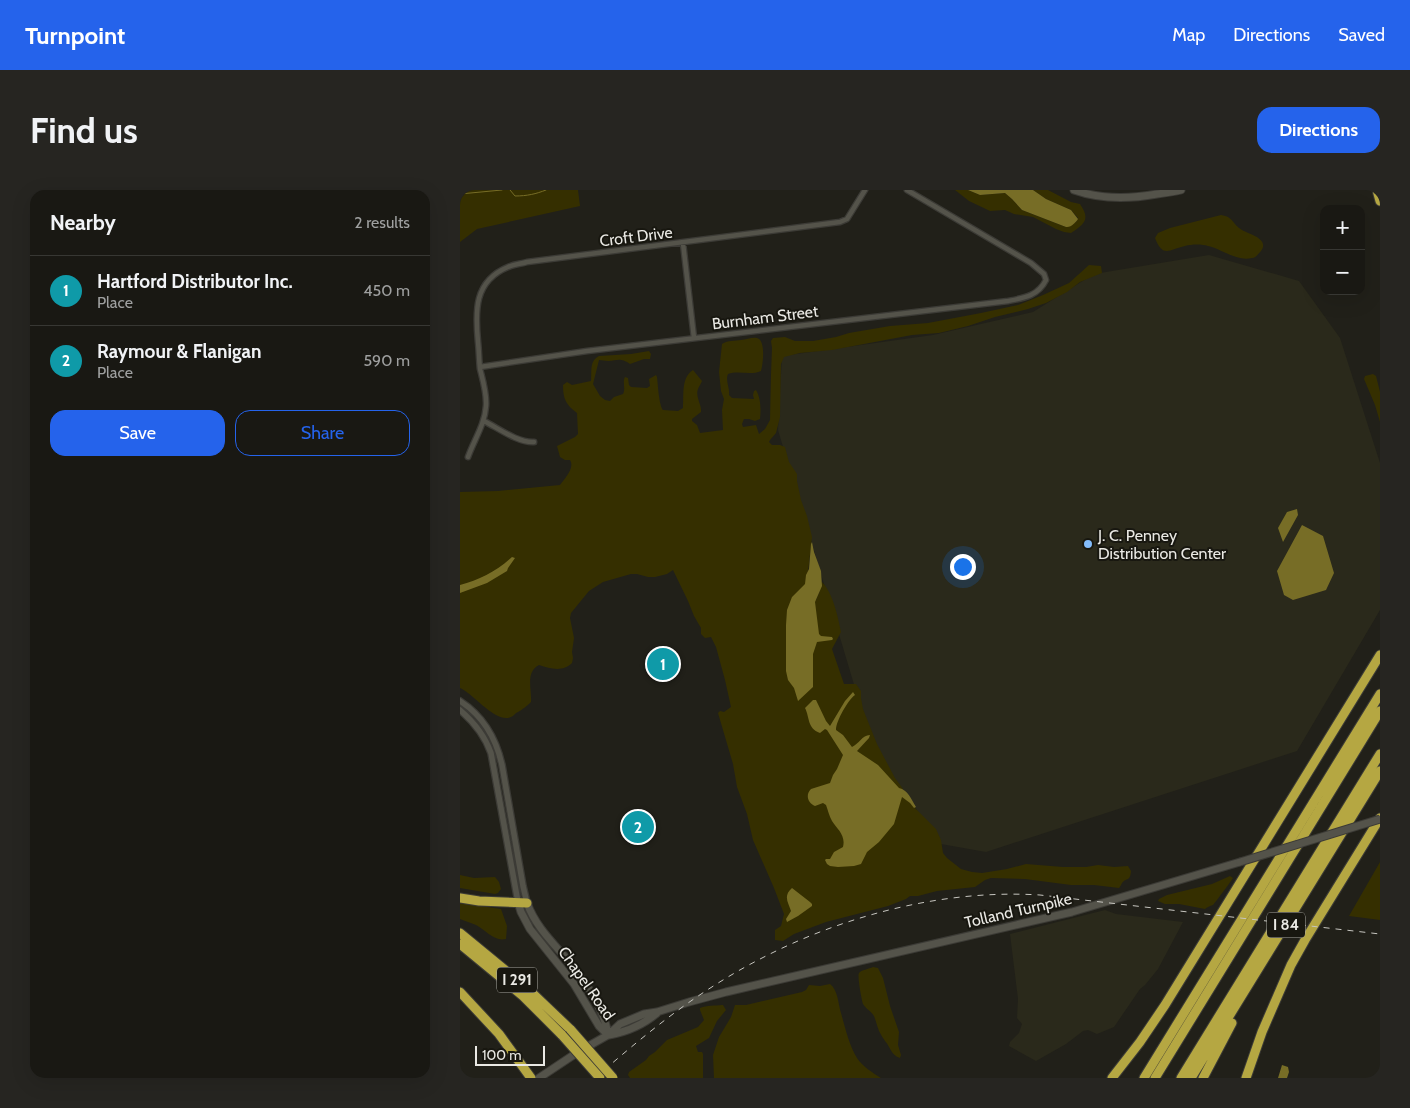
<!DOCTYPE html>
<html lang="en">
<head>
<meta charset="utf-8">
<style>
	body { margin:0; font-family:Cabin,sans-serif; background:#262521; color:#f1f3f6 }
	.controls { position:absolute; right:15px; top:15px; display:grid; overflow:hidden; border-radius:10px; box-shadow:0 5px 20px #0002 }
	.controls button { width:45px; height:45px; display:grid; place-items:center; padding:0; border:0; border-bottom:1px solid #373733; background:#191813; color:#f1f3f6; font:25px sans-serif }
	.scale { position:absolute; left:15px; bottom:12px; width:70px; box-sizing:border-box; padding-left:5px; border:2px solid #eae9e4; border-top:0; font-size:14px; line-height:18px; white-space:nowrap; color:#eae9e4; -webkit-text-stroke:4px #181710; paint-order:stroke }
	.you { position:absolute; left:502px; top:376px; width:18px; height:18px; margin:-12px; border:4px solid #fff; border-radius:50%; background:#1a73e8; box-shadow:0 0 0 8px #1a73e833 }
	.badge { display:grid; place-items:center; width:32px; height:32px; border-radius:50%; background:#2563eb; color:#fff; font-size:16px; font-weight:700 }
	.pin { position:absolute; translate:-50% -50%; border:2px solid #fff; box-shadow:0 1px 5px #0006 }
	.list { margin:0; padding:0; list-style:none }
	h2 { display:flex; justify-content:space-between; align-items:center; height:65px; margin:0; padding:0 20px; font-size:21px }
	h2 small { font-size:16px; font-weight:400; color:#9fa0a0 }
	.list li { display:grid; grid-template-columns:32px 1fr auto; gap:15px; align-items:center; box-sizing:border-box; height:70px; padding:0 20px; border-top:1px solid #373733 }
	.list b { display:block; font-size:19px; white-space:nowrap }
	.list p { margin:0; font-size:16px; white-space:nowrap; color:#9fa0a0 }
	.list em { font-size:16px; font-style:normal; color:#9fa0a0 }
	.actions { display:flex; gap:10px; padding:15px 20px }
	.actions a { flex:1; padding:11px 0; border:1px solid #2563eb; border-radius:15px; text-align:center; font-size:18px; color:#2563eb }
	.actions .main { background:#2563eb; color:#fff }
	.map { position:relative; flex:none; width:920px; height:888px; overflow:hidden; border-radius:15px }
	header { display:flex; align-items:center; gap:30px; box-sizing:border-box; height:70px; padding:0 25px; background:#2563eb; color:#fff }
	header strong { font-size:24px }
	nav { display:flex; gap:28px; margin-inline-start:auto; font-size:18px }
	.intro { display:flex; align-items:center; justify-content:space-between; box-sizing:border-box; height:120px; padding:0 30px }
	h1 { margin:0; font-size:35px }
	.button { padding:12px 22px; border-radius:15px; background:#2563eb; color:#fff; font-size:18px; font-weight:700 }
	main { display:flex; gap:30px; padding:0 30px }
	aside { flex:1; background:#191813; border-radius:15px; box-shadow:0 5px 20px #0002 }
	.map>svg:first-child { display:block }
</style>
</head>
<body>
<header>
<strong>Turnpoint</strong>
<nav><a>Map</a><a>Directions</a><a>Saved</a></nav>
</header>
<div class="intro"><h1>Find us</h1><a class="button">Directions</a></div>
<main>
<aside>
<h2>Nearby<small>2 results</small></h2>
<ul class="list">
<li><span class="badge" style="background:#0f9aa8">1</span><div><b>Hartford Distributor Inc.</b><p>Place</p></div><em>450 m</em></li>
<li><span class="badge" style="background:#0f9aa8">2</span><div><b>Raymour &amp; Flanigan</b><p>Place</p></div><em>590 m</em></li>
</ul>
<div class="actions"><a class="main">Save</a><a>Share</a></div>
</aside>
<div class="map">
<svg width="920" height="888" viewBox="0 0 920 888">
	<rect width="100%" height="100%" fill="#212019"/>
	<path fill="#2a291b" d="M749 65 839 91 880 148 920 273V420L837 561 526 662 481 654 413 558 318 240 322 166 473 145 573 122 634 84Z
		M645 720 656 724 723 732 698 779 685 795 680 799 654 837 637 844 628 840 623 841 606 854 576 871 549 856 550 852 559 843 562 834 557 828 558 809 550 744Z"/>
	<path fill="#352f00" d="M0 0H118L120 16 17 39 0 52Z
		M495 0H508L520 5 545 3 552 9 562 20 606 37 616 32 618 28 611 20 586 9 573 0H588L611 12 620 14C631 30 624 34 611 43L604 42 596 39 573 27 554 24 545 20 530 21 509 11Z
		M761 25C774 27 772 34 782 40 789 44 810 49 801 61 798 64 796 68 792 68 777 72 762 59 748 56 742 54 732 54 725 56 710 59 703 69 695 48L698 43 710 38Z
		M629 75 641 76 642 83 620 92 607 102 586 113 568 119 535 127 508 136 479 143 452 145 372 160 340 163 324 167 321 174 320 227 316 243 310 250 309 252 312 255H320L325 257 329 272 337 284V291L341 310 347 326 352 347 348 382 356 410 359 403 362 392C373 403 378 427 381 442L372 459 384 494H396L401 501V508L403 519 417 554 435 588 443 599H441L449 612 476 639 481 650 483 663 487 668 501 679 512 682 522 683 547 679 566 674 603 677H626L638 675 654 677 668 676 671 681C670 692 667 687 662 693 661 695 660 697 659 698L634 695H611L565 689 531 688 525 690 515 697 477 701 458 706H450L446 709 428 716 366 732 334 744 323 751 315 750V740L321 736 324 724 314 698 293 650 287 624 277 597 273 574 258 523 260 521 264 522 271 517 265 490 256 457 251 447 245 448 241 444V438L234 426 228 411 213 380 207 384 195 387H188L177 384H171L143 392 129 401 111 423 110 428 114 448 112 462 113 468 112 473C103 482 91 479 79 475 65 482 72 500 71 512 66 517 63 519 58 522 55 523 54 526 51 527 36 534 15 505 0 498V302L38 301 100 295C105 288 115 278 110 270H105L100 267 97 256 115 247 118 244 117 223C106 215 103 209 103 195L107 192 112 195 131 191C132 182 129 171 139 166L171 164 189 161 191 164 190 169H184L170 174C159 167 158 171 148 171 145 171 142 170 139 170L133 194 140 206 145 210 150 211 154 207 163 204C166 198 162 192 165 187L168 188 169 195 171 197 187 198 190 196 189 189 196 185 197 187C198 195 199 215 203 220L218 221 223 218C224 204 221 188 233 180L242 191C241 194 239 196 238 199 235 206 242 215 241 222L232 229V231L237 235 240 243 263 240 262 220 264 209 261 201 259 182 262 154C268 150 275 151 281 150 286 150 292 147 297 148 306 150 303 174 301 181 290 186 279 180 268 184 265 190 270 198 269 205L272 208 294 209 293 205 294 201 296 200C301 208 301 220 300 229L295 231 289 229H284L282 234 283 237 296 235 299 244 305 239 310 230 311 184 312 158 311 151 313 148 325 147 335 151H353L376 147 389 143 430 136 468 133 521 123 558 115 583 105 609 93Z
		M913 184 916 186 920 202V232L915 215 904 189 905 186Z
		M920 672V730L889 726Z
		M0 685 14 688 35 687 39 692 41 699 38 703 35 704 0 698Z
		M770 686 773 688C772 690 755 713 753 715 750 716 747 717 745 719L719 714H705L698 711 699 709 707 705 752 694Z
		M0 713 41 719 47 736 46 749C34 752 26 740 16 735 11 733 5 731 0 729Z
		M413 777 418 778 423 788 430 816 439 842 438 855 441 865 440 868C431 865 431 858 425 851 423 848 421 845 419 841 417 836 416 831 414 826 411 821 406 819 403 814 402 811 397 786 399 783 401 780 409 779 413 777Z
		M370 794C378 800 378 813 381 823 385 837 389 855 397 868 402 876 413 883 421 888H254L253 865 259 847 271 827 275 815H286L342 802 346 800 349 795 360 796Z
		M262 815H263L266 820 257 831 249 848 236 856 238 862H242L243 864V888H170L168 885 169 882 186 870 189 866 195 862 207 850 238 837 244 830 240 820V818C247 815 255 816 262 815Z"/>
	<path fill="#776d26" d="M508 0H573L586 9 611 20 618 29C616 32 611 38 606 37L562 20 552 9 545 3 520 5Z
		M837 319 838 325 823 352 818 338 827 322Z
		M842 335 863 346 874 383 866 400 833 410 824 405 817 381Z
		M352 352 354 362 361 381 362 396 355 412 359 444 361 446 372 447 373 449 372 450 357 452 353 464V497L338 511 334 498 328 490 326 481V435L327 420 332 407 345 394 346 385 349 379 351 354Z
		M52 367 55 368 48 378 47 381 27 393 0 403V395C19 390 37 381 52 367Z
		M393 502 395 505C388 510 376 531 376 540L383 545 392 557C399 554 402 545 410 545L409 548 397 561 418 575 439 598C448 600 451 609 456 617L454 618 450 613 442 607 434 634 419 652 407 662 401 674 394 676 378 677 370 676 367 674 365 670 366 669H370L374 662 383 657C386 645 377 639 372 631 369 626 368 620 366 615L363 613 355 616C348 613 345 605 351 599L370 593 373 585 377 579 383 565 367 540 365 539 360 543C347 538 350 528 345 518L353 510H356L366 531 370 536 385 511Z
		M332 698 350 712 352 714V716L338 726 327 732 326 729 331 721C328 712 323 706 332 698Z
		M822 875 828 877 829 882 827 888H818Z"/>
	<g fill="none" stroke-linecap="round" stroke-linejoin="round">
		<path stroke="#776d26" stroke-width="1" d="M50 0 55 6C67 6 76 4 86 0
			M0 4 42 0"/>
		<g stroke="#3c3b36" stroke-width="7">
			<path id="minor" d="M223 53 234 148
				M20 177 127 161 548 111C564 108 578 106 586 90L584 84 571 73 447 0
				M24 231C38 238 58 253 74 252
				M8 267C14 250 25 234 26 216 27 204 23 191 20 179 19 170 19 161 18 152 15 121 14 91 48 77 54 74 61 74 67 72L380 32 387 29 405 0"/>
		</g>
		<g stroke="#3c3b36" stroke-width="8">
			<path id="tertiary" d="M0 511C23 526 36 548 42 575L63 696 67 713
				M0 520C14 532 25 546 31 563L58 712"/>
		</g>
		<g stroke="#3c3b36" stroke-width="9">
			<path id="secondary" d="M614 0C642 10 669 9 697 4 705 3 713 2 721 0
				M58 712 61 722 70 739 114 794 139 836 148 845
				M67 713C75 735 90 750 105 767 123 789 144 816 148 845
				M149 845C166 842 184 834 197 823
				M79 888 118 862 148 845 160 834 184 824 197 822 229 812 266 802 612 722 780 672"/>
		</g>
		<g stroke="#3c3b36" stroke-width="11">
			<path id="motorway" d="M917 0 920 11
				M0 708 19 711 67 713
				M0 743 68 799 111 840
				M0 754 63 806 102 845
				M0 802 39 844 71 888
				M652 888 680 852 705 815 920 465
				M684 888 920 504
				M695 888 920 521
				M721 888 920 564
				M731 888 920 581
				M743 888 772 833
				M786 888 802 842 831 775 845 750 920 628"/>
		</g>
		<use href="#minor" stroke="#54534a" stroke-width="4.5"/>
		<use href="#tertiary" stroke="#54534a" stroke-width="5.5"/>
		<use href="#secondary" stroke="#54534a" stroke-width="7"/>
		<use href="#motorway" stroke="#b5a742" stroke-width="9"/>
		<path stroke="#c7c6c0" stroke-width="1" stroke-dasharray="6 6" stroke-linecap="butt" d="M135 888C173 855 212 822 255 795 349 735 468 698 580 705L920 744"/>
		<g stroke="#3c3b36" stroke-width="9" stroke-linecap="butt">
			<path id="secondary-bridge" d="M780 672 920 629"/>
		</g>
		<g stroke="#3c3b36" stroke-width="11" stroke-linecap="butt">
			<path id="motorway-bridge" d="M111 840 153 888
				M102 845 140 888"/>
		</g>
		<use href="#secondary-bridge" stroke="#54534a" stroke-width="7"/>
		<use href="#motorway-bridge" stroke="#b5a742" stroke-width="9"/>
	</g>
	<circle fill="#83bcfb" stroke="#181710" stroke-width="2" cx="628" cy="354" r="5"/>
	<g text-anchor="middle" stroke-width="4" stroke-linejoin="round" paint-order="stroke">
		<g fill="#181710" stroke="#abaaa4" stroke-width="1">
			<rect x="807" y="722.5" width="38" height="25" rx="4"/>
			<rect x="37" y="777.5" width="40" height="25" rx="4"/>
		</g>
		<g font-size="15" font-weight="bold" fill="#eae9e4">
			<text x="826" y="740">I 84</text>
			<text x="57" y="795">I 291</text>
		</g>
		<g font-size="16" fill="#eae9e4" stroke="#181710">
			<text transform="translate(176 46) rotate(-7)" y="6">Croft Drive</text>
			<text transform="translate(305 127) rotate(-7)" y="6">Burnham Street</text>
			<text transform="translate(558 720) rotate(-13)" y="6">Tolland Turnpike</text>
			<text transform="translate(127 793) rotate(55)" y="6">Chapel Road</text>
		</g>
		<g font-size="16" fill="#eae9e4" stroke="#181710" text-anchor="start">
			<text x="638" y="351">J. C. Penney<tspan x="638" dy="18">Distribution Center</tspan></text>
		</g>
	</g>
</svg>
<div class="controls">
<button>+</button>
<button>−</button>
</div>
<div class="scale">100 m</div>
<div class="you"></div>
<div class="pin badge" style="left:203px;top:474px;background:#0f9aa8">1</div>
<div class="pin badge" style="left:178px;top:637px;background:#0f9aa8">2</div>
</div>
</main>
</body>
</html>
